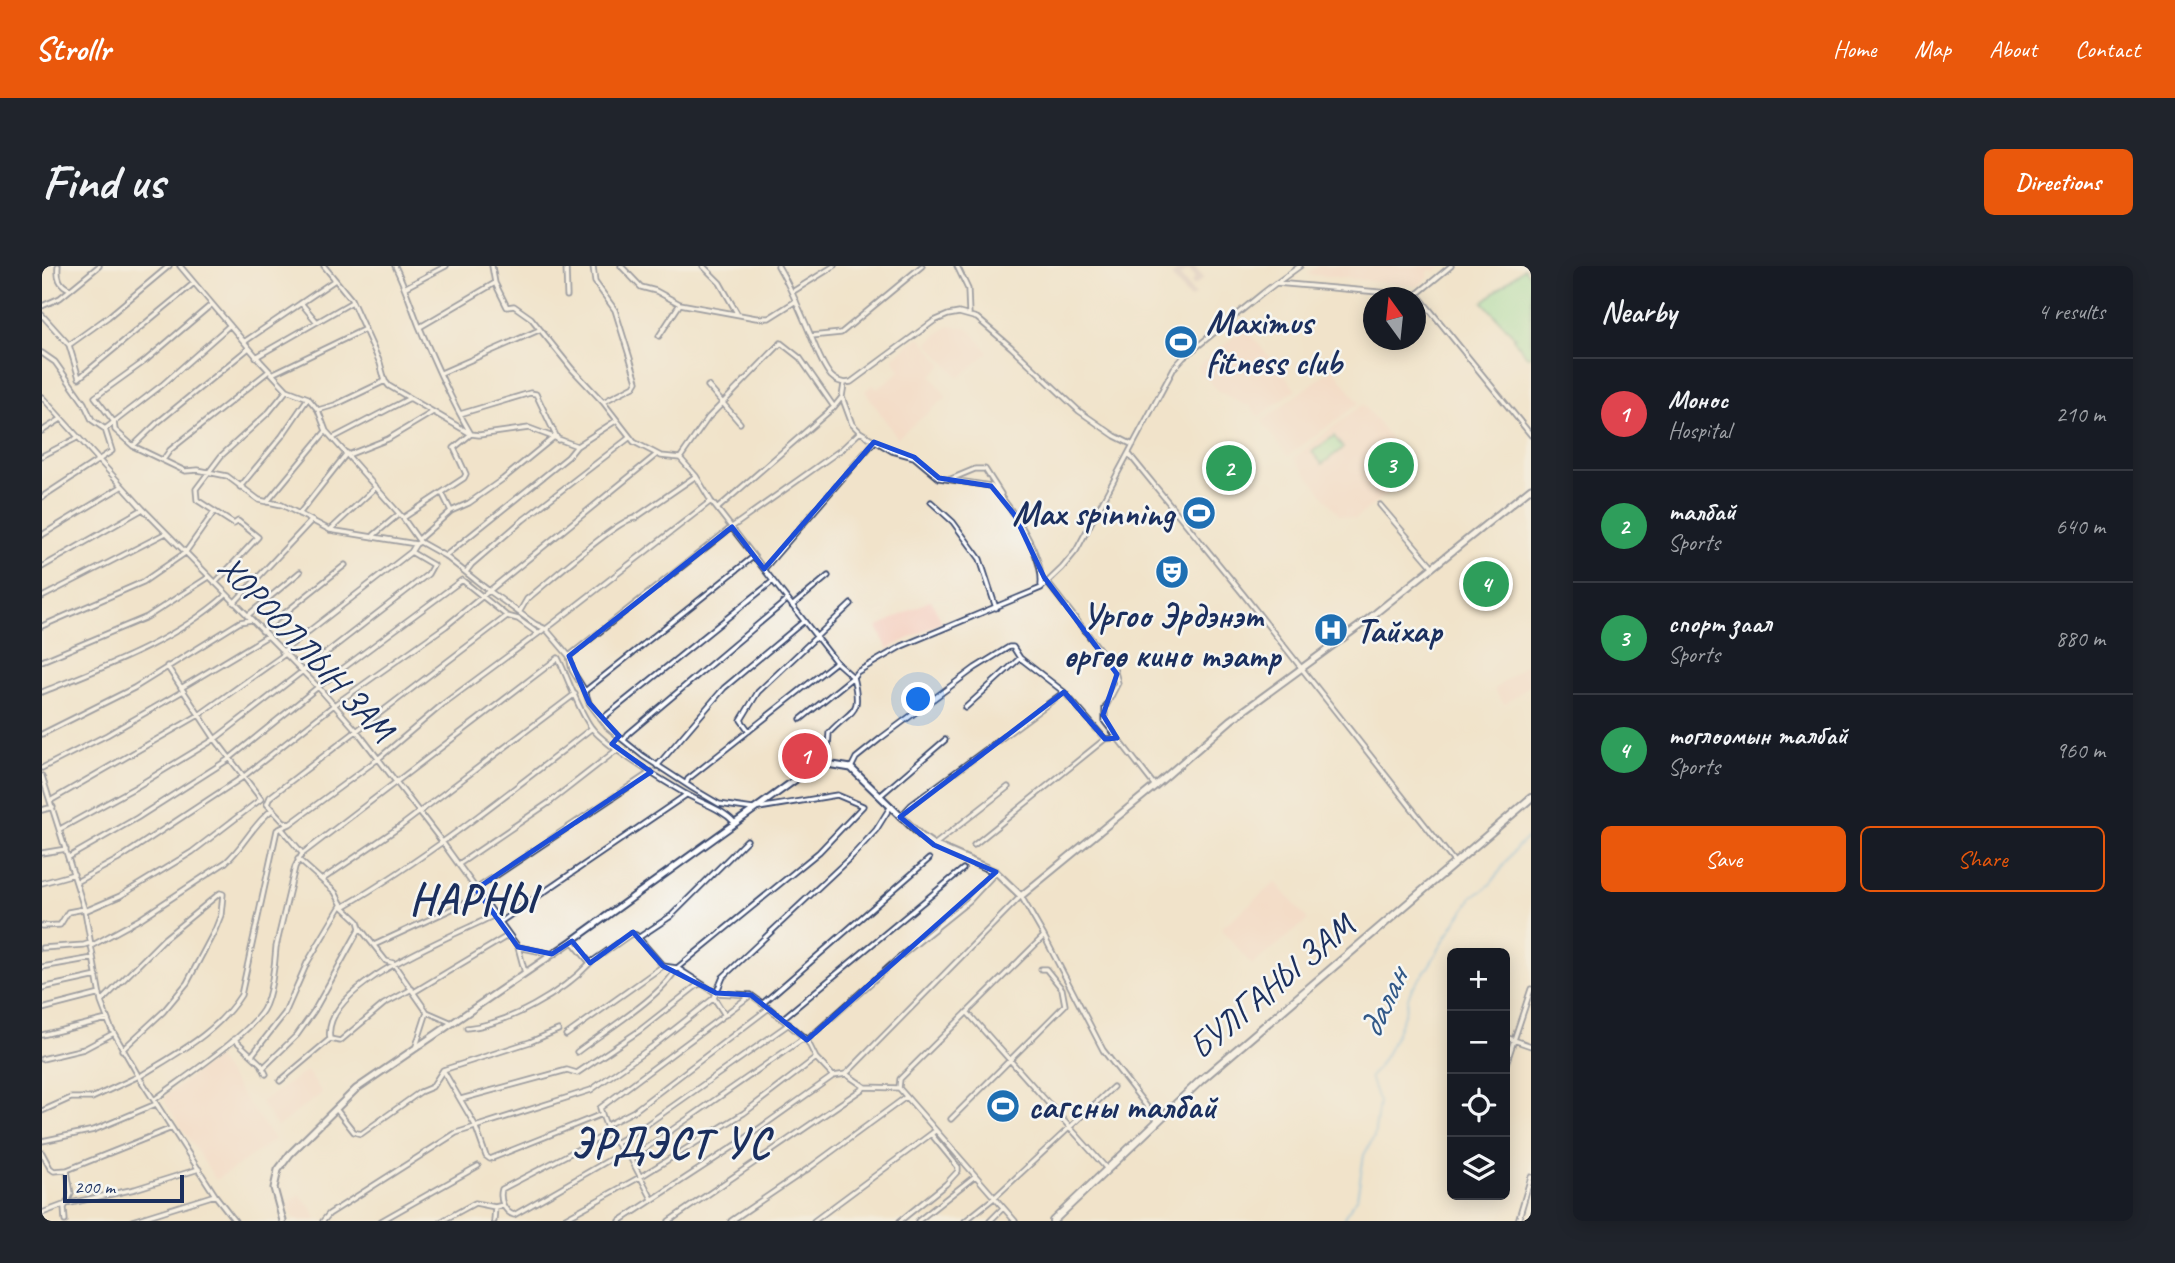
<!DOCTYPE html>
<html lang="en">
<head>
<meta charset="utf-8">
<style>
	body { margin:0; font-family:Caveat,sans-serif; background:#20242c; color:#f1f3f6 }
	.controls { position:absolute; right:21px; bottom:21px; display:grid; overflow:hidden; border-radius:10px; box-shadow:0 4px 18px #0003 }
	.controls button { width:63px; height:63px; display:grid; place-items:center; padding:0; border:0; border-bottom:2px solid #363941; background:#171b24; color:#f1f3f6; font:35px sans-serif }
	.compass { position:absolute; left:1321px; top:21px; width:63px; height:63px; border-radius:50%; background:#171b24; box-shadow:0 4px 18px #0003; rotate:345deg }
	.scale { position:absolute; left:21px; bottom:18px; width:121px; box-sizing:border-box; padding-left:7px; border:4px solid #1b2f5e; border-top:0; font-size:19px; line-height:24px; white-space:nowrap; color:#1b2f5e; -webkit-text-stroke:5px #f6f6f2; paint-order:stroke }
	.you { position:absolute; left:877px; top:434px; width:24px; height:24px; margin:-18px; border:5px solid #fff; border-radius:50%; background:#1a73e8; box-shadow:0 0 0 10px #1a73e833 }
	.badge { display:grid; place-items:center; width:46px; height:46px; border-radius:50%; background:#ea580c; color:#fff; font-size:23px; font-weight:700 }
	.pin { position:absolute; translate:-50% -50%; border:4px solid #fff; box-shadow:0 2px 7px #0006 }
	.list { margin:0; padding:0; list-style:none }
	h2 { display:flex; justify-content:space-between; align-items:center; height:91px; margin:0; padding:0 28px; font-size:30px }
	h2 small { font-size:23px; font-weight:400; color:#9ea1a6 }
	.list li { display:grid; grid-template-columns:46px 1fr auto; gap:21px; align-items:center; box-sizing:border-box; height:112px; padding:0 28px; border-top:2px solid #363941 }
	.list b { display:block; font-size:26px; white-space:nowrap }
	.list p { margin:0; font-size:23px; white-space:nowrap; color:#9ea1a6 }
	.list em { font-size:23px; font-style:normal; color:#9ea1a6 }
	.actions { display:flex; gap:14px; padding:21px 28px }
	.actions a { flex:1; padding:16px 0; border:2px solid #ea580c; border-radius:10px; text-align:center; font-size:24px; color:#ea580c }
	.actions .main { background:#ea580c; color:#fff }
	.icon { flex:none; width:38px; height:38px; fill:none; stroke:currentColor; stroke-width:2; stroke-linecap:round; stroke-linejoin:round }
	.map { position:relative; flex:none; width:1489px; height:955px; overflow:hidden; border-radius:10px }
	header { display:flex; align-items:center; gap:42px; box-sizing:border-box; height:98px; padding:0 35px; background:#ea580c; color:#fff }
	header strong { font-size:33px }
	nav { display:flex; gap:38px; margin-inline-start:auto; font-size:24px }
	.intro { display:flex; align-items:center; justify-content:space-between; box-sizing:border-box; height:168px; padding:0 42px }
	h1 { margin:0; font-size:49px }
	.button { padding:18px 32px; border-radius:10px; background:#ea580c; color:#fff; font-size:24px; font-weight:700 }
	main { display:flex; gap:42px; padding:0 42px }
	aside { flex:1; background:#171b24; border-radius:10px; box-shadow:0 4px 18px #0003 }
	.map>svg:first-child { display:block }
</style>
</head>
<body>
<header>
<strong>Strollr</strong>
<nav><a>Home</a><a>Map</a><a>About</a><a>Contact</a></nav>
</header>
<div class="intro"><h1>Find us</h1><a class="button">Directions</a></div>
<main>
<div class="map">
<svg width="1489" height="955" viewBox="0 0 1489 955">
	<rect width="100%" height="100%" fill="#f6f6f2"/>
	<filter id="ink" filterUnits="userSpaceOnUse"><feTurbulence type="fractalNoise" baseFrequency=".0143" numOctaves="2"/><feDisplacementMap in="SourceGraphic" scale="14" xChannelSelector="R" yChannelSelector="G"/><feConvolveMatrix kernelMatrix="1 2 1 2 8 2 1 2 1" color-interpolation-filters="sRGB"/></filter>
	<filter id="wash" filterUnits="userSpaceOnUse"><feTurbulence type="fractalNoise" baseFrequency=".00686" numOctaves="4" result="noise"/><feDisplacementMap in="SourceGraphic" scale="28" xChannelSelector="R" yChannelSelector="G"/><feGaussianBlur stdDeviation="1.57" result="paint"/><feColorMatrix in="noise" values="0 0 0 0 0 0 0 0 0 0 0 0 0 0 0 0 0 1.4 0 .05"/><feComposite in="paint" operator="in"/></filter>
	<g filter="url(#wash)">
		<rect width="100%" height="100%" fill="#f1e3ca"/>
		<path fill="#f5d2c2" d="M1275 0H1400L1392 6 1389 3 1385 7 1387 11 1376 20 1265 8Z
			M906 60 925 61 947 86 917 112 886 77Z
			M1203 62 1254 123 1217 151 1207 139H1202L1177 125 1158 106 1156 100Z
			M878 71 901 99 889 109 905 131 855 172 823 125 831 119 835 123 858 105 850 92Z
			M1291 102 1317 137 1246 190 1220 155Z
			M1321 138 1366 195 1360 201V216L1313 253 1297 249 1252 192Z
			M889 334 900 356 846 383 835 361Z
			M1489 393V418L1463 438 1452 424Z
			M1234 616 1266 654 1210 699 1179 662Z
			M174 792 233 874 174 914 123 836 124 829Z
			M265 805 280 827 235 861 218 836Z
			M257 928 271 943 275 955H254L249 947 244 938Z"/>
		<path fill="#d1bfbd" d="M1141 0H1152L1162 12 1152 20 1149 16 1153 12 1147 4 1138 10 1153 29 1148 33 1129 10Z"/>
		<path fill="#8edf9f" stroke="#54877e" stroke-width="2" d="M1482 2 1489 11V89L1486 91 1471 73 1473 71 1441 36Z
			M1292 170 1301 182 1280 198 1270 186Z"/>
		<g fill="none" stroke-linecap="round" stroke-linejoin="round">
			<path stroke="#5da8d5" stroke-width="2" d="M1303 955 1302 951 1315 932 1322 889 1332 871 1337 837 1328 811C1342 798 1357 764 1363 745 1365 740 1365 734 1367 729 1371 718 1379 712 1385 703 1399 682 1409 659 1426 639L1430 630C1453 622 1457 602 1472 585 1477 579 1484 573 1489 568"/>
		</g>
	</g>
	<g filter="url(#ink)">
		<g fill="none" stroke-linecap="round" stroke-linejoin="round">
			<g stroke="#3b4a6e" stroke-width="7">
				<path id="minor" d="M16 0C15 11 17 19 28 23
					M138 0 219 96 245 124 266 132 276 144 284 165 361 252 378 276
					M282 0 309 33 338 97 343 115 347 120 429 168 412 182 424 208 422 212 361 252
					M353 0C363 20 369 40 377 60 393 97 409 134 429 168L437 169 487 162 535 180 575 154
					M450 0 453 17 465 41 472 40 489 52 530 103 561 136 592 176 619 190 638 192 654 210 669 235 794 396 811 411 759 453
					M524 0 525 30
					M551 0 553 16 573 44 595 115 592 120 561 136
					M579 0 599 21 614 25 638 38 714 52H727L754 35
					M661 0 678 17 695 47
					M736 0C749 22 759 46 769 70 774 83 780 99 789 110 795 116 801 118 809 116L892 55 906 49 917 47 935 52 969 81 1037 145 1073 170 1091 179
					M915 0 926 23 927 48
					M1236 16 1258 0
					M364 21 404 0
					M750 26 792 0
					M1375 28 1489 169
					M1375 28 1409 0
					M259 37 275 56
					M170 38 103 95 53 131 72 156 73 164 91 180 143 205 156 204 185 210 217 234 240 239 288 264 374 278 378 276 403 290 446 324 493 358 504 363 527 390 530 404 543 425 547 437 566 462 601 490 650 522 677 538 711 543 795 529 821 540 777 586 635 702C618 732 564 764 535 786
					M0 40 18 32 57 0
					M0 49 27 79 66 51 127 0
					M378 61 453 17
					M617 70 638 38
					M769 70 799 67 880 0
					M202 76 293 14
					M27 79 37 112 152 17
					M0 87 13 96 42 137 50 154 63 163 70 185 0 231
					M214 91 310 36
					M399 107 497 64
					M230 108 323 63
					M666 120 698 157
					M0 131 101 243 276 421 315 465 401 577 476 681 483 707
					M276 144 293 139 343 115
					M418 148 488 127 494 128 516 174
					M63 163 120 119 188 59
					M0 165 19 153
					M818 166 850 185 872 191 897 212 949 220C970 241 1002 290 999 319
					M291 172 366 133
					M91 180 115 157 207 82
					M1087 188 1201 328 1413 597
					M306 189 346 173 391 146
					M0 190 35 172
					M638 192 666 152 739 77 758 92 792 141
					M121 194 128 184 227 105
					M909 213 933 203H943L959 228
					M198 221 240 170 266 132
					M400 227 409 245
					M225 236 284 165
					M889 236 911 256 938 293 954 342
					M1338 239 1390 300
					M676 242 792 141 800 131 802 118
					M257 248 305 187
					M288 264 334 221
					M0 269 79 221
					M332 269 357 248
					M377 273 409 245 427 237 461 213 511 172
					M403 290 526 191 535 180
					M0 301 101 243
					M722 303 832 176
					M424 306 430 298 481 254 587 172
					M1005 316 1072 402 1076 417 1063 442V456L1113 520
					M173 317 216 271 196 255 192 258 155 234 154 223 179 190 227 146 245 124
					M0 331 124 267
					M192 337 269 255
					M750 340 786 310
					M478 345 485 333C503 319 576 253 593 252L654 210
					M205 350 258 306
					M0 360 101 316 143 287 172 246
					M504 363 669 235
					M220 365 303 299
					M240 386 369 286 374 278
					M527 390 690 261 800 183 818 166 810 158 800 131
					M0 395 105 351 167 311
					M125 400 173 473 219 533
					M139 422 224 371
					M543 425 711 291
					M0 426C65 400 131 376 184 329
					M923 442 978 392
					M560 453 731 315
					M707 465 699 454 716 426 809 338
					M0 468 92 422 198 356 209 354
					M582 474 586 468 745 334
					M785 497 787 467C809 442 821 451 811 411L815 406 860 380 999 322 1020 302 1034 285 1132 102 1141 92 1221 27 1234 17 1371 29 1375 28
					M615 500 682 422 762 355
					M0 502 65 469 141 425
					M809 502 814 492 839 472 933 402 967 381H971L978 392 1022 426 1063 473
					M0 510 43 645 59 736 69 762 97 811 173 929 193 955
					M644 518 646 513 794 396
					M839 529 903 474
					M8 535 157 449 243 388
					M225 538 228 531 465 350
					M225 538 241 555 247 558
					M0 544 11 541
					M858 551 869 539 1022 426
					M239 562 260 587
					M18 563 94 521 173 473 386 308 391 299 369 286
					M892 579 966 521
					M932 579 1063 473 1075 472
					M0 587 24 583
					M27 591 95 552 187 493 276 421 420 314 465 350 476 353 495 367
					M256 593 293 626 301 641 316 655 318 662 344 695 351 697 385 746 408 756
					M417 598 508 536 576 483
					M281 613 359 560 533 428
					M34 616 75 594 201 511 292 439 404 360 614 189
					M0 617 32 608
					M434 623 609 506
					M301 641C390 589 469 525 550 462
					M43 645 78 630 150 586 219 533
					M458 656 644 529
					M0 660 18 659 26 646 42 643
					M1002 670 1061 784 1116 855
					M596 672 629 650 705 574
					M530 675 548 697 589 668 594 669 621 700 635 702 674 727 709 729 727 742 765 774 774 792 791 810 804 808 823 821 857 822 973 955
					M332 679 438 630
					M49 680 98 653 184 596C202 580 211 558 231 543
					M476 681 510 688
					M0 682 42 679 48 677
					M0 701 51 692
					M0 722 55 710
					M372 726 467 669
					M709 729 558 842C563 859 571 881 587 889L601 884 759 774H765L859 690 927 635 954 606
					M672 732 683 749
					M60 735 123 672 178 627 181 628 179 649 173 664 145 717 121 746 80 784
					M720 738 887 593
					M0 743 58 728
					M925 746 1065 903
					M740 753 921 603
					M425 762C467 758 520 727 548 697
					M0 769 65 753
					M524 769 621 700
					M1463 771 1489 780
					M192 773 219 798 224 808
					M288 773C278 719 414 669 453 649
					M288 773 298 775 342 738 370 723
					M374 780 385 746
					M210 789 243 747 265 697 300 638
					M0 793 42 783 72 767
					M1463 801 1489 723
					M221 802 255 769 272 745 318 662
					M401 804 433 859 444 890 448 893 560 848
					M804 808 979 630 1002 670 868 803 858 813 857 822
					M97 811C135 787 175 767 199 729L235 564 248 558 336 493 401 438 501 364
					M238 815 288 773
					M419 833 525 804 535 807 597 765 658 717
					M112 834C140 813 204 771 221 744 229 731 233 697 234 681L253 601 260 588 516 392C527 414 535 441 549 461 562 479 620 514 642 527 659 537 679 542 692 556
					M294 843 312 866 319 868 378 826 390 821 401 804 488 776 516 764
					M0 845 29 832H50L97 810
					M909 853 1023 739 1020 723 1004 703H999
					M565 859 592 845 727 742
					M567 867 460 923C457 933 462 946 472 949L581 886
					M0 875 52 864 114 838
					M575 876 604 859 747 758
					M0 887 8 902 12 905 25 904 29 928 22 942 23 955
					M587 889 610 933
					M25 904 130 862
					M0 947 24 938 93 923 157 903
					M90 955 173 929
					M281 955 287 948 414 867 549 824 611 780 672 732 681 711 811 589 834 564 849 540
					M339 955 436 900
					M400 955 433 937 453 941
					M452 955 453 941 461 939
					M518 955 598 911 702 847 774 792
					M578 955 694 879 791 810
					M627 955 823 821
					M689 955 770 900 864 831
					M772 955 893 865
					M858 955 904 918 916 905V901L889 868
					M876 955 933 910
					M923 955 952 932 1071 821
					M948 955 961 942
					M1476 955 1489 911"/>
			</g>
			<g stroke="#3b4a6e" stroke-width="9">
				<path id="major" d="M241 955 232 922 236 904 248 888 314 823 530 675 764 506 785 498 809 502 879 570 892 579 954 606 979 630 1113 520 1189 454 1320 358 1489 222"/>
			</g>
			<g stroke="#3b4a6e" stroke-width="10">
				<path id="highway" d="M1011 955 1158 815 1489 532"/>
			</g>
			<use href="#minor" stroke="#fff" stroke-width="3.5"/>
			<use href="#major" stroke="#fff" stroke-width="5"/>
			<use href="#highway" stroke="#fff" stroke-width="6"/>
		</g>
	</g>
	<path d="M0 0H1489V955H0ZM832 176 872 191 897 212 949 220 972 248 1002 311 1075 408 1061 449 1075 472 1063 473 1022 426 858 551 892 579 954 606 765 774 709 729 674 727 621 700 591 666 548 697 530 675 510 688 476 681 434 623 609 506 570 478 577 470 547 437 527 390 690 261 722 303Z" fill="#f1e3ca" fill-opacity=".55" fill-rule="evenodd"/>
	<path fill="none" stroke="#1d4ed8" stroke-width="5" stroke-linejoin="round" d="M832 176 872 191 897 212 949 220 972 248 1002 311 1075 408 1061 449 1075 472 1063 473 1022 426 858 551 892 579 954 606 765 774 709 729 674 727 621 700 591 666 548 697 530 675 510 688 476 681 434 623 609 506 570 478 577 470 547 437 527 390 690 261 722 303Z"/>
	<defs>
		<g id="stadium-disc" transform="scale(1.75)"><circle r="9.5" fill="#1f6fb2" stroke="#f6f6f2"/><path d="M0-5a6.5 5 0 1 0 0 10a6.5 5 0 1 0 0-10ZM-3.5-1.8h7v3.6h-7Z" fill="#fff"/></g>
		<g id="theatre-disc" transform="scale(1.75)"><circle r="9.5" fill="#1f6fb2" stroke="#f6f6f2"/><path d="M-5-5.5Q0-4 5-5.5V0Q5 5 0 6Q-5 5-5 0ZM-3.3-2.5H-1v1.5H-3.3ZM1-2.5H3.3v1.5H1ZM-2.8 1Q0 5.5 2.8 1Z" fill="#fff"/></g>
		<g id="hospital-disc" transform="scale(1.75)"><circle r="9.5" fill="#1f6fb2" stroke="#f6f6f2"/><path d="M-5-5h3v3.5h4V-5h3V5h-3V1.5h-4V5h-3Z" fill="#fff"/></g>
	</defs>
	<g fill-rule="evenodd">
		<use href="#stadium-disc" x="1139" y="76"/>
		<use href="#stadium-disc" x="1157" y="247"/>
		<use href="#theatre-disc" x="1130" y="306"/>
		<use href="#hospital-disc" x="1289" y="364"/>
		<use href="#stadium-disc" x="961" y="840"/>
	</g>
	<g text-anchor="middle" stroke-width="5" stroke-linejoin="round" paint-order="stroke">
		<g font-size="35" font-weight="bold" fill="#1b2f5e" stroke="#f6f6f2" text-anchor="start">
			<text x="1164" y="68">Maximus<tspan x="1164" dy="40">fitness club</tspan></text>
			<text x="1132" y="259" text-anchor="end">Max spinning</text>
			<text x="1130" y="361" text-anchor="middle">Ургоо Эрдэнэт<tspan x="1130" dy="40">өргөө кино тэатр</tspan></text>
			<text x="1314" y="376">Тайхар</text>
			<text x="986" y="852">сагсны талбай</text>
		</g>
		<g font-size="35" fill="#1b2f5e" stroke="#f6f6f2">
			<text transform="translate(265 382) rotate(47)" y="12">ХОРООЛЛЫН ЗАМ</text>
			<text transform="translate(1229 720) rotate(-40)" y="12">БУЛГАНЫ ЗАМ</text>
		</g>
		<g font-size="37" font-style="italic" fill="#325988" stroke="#f6f6f2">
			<text transform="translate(1340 737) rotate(-65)" y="13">далан</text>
		</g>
		<g font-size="42" font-weight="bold" letter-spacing="2" fill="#1b2f5e" stroke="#f6f6f2">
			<text x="431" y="647">НАРНЫ</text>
			<text x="629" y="891">ЭРДЭСТ УС</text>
		</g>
	</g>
</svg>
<div class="controls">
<button>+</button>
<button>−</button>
<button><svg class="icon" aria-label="locate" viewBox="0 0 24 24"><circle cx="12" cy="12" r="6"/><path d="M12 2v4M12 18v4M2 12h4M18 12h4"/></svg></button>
<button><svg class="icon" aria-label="layers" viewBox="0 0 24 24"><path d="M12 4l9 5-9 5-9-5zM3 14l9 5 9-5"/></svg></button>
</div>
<svg class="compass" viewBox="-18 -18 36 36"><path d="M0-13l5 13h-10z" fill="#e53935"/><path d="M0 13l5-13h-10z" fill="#9ea1a6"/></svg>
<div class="scale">200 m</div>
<div class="you"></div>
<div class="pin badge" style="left:763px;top:490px;background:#e0444e">1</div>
<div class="pin badge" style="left:1187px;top:202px;background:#2e9e5b">2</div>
<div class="pin badge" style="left:1349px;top:199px;background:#2e9e5b">3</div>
<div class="pin badge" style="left:1444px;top:318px;background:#2e9e5b">4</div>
</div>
<aside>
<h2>Nearby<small>4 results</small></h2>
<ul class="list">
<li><span class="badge" style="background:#e0444e">1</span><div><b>Монос</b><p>Hospital</p></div><em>210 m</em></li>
<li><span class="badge" style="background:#2e9e5b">2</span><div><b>талбай</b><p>Sports</p></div><em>640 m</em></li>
<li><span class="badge" style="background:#2e9e5b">3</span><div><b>спорт заал</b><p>Sports</p></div><em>880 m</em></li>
<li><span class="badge" style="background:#2e9e5b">4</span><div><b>тоглоомын талбай</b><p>Sports</p></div><em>960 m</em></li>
</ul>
<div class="actions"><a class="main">Save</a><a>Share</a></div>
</aside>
</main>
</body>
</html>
